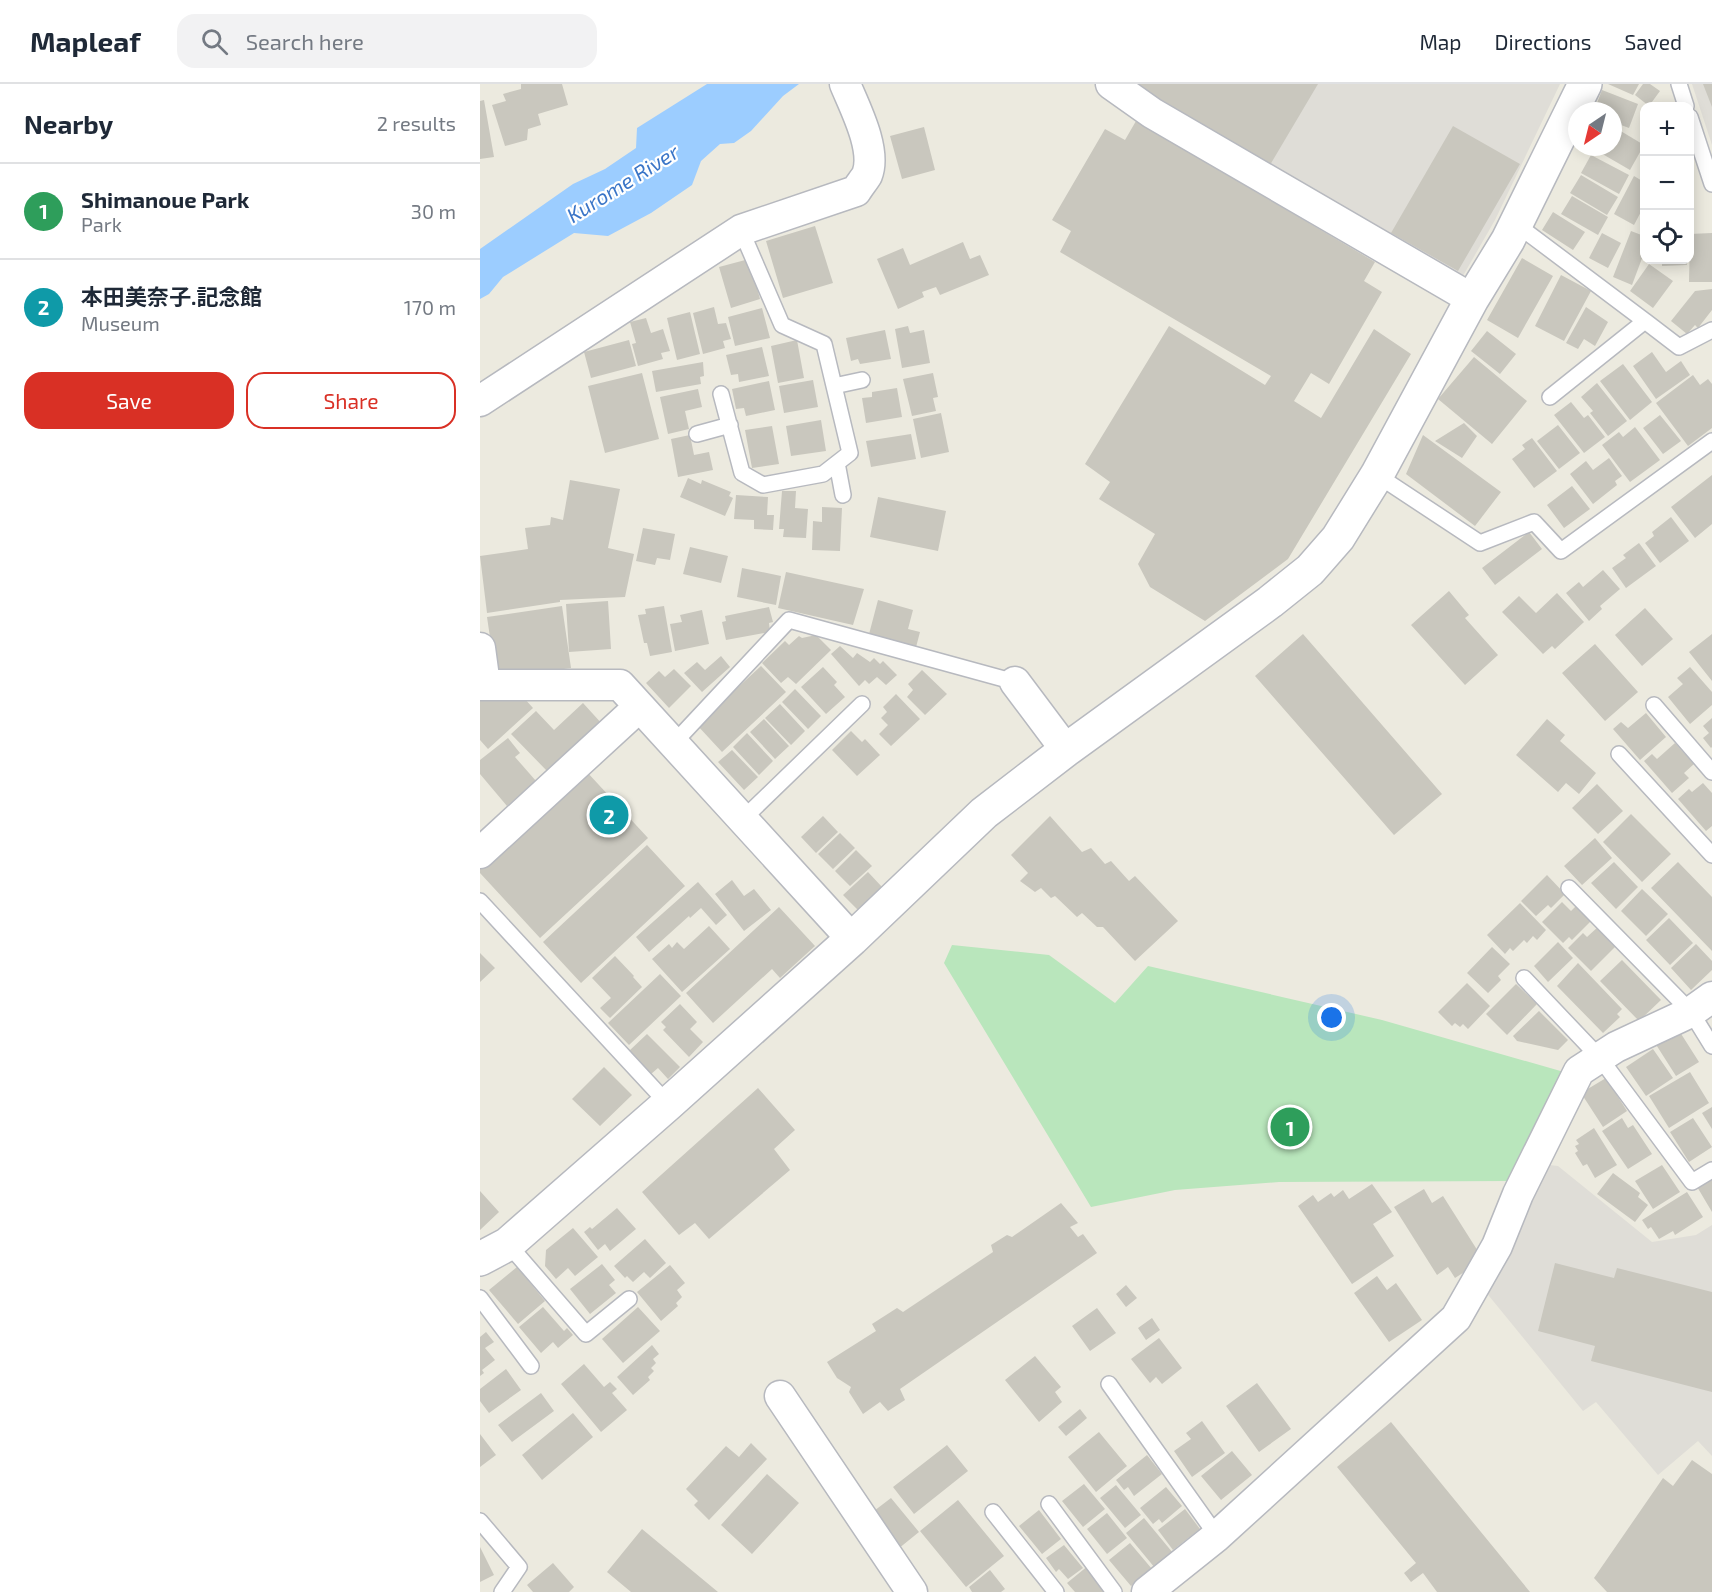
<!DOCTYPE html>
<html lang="en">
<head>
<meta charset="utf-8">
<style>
	body { margin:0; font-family:"Exo 2","Noto Sans JP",sans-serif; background:#f2f2f3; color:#1f2937 }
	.controls { position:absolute; right:18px; top:18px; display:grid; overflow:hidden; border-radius:12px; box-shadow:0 3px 15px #0003 }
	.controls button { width:54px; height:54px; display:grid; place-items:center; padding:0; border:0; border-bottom:2px solid #e0e1e3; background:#fff; color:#1f2937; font:30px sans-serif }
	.compass { position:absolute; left:1088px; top:18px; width:54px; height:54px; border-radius:50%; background:#fff; box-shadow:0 3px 15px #0003; rotate:215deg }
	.you { position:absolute; left:852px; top:934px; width:21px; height:21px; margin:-15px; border:4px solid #fff; border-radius:50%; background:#1a73e8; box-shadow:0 0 0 9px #1a73e833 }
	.badge { display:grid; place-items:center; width:39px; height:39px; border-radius:50%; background:#d93025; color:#fff; font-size:20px; font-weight:700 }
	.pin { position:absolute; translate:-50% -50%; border:3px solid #fff; box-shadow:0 2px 6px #0006 }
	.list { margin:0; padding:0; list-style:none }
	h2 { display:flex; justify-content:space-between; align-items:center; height:78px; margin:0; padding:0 24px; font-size:26px }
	h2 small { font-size:20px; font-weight:400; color:#747a83 }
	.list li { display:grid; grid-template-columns:39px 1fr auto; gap:18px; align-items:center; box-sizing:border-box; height:96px; padding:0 24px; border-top:2px solid #e0e1e3 }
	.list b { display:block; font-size:22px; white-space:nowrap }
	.list p { margin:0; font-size:20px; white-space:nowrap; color:#747a83 }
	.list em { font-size:20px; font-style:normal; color:#747a83 }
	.actions { display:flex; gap:12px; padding:18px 24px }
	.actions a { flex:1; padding:14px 0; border:2px solid #d93025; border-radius:18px; text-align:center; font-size:21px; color:#d93025 }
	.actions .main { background:#d93025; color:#fff }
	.icon { flex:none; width:33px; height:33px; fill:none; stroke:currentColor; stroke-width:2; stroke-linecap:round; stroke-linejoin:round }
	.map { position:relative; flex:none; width:1232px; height:1508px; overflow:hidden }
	header { display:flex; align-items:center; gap:36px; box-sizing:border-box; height:84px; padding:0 30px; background:#fff; border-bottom:2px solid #e0e1e3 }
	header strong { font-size:28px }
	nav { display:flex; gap:33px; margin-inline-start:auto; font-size:21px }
	.search { width:420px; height:54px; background:#f2f2f3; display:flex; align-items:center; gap:15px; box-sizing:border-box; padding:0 21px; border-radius:18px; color:#747a83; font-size:22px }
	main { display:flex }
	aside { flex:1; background:#fff }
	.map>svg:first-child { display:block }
</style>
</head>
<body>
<header>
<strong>Mapleaf</strong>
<div class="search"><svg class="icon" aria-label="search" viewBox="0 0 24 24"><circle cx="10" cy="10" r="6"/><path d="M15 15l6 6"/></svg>Search here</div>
<nav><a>Map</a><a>Directions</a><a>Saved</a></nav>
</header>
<main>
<aside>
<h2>Nearby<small>2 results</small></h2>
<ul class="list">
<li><span class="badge" style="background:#2e9e5b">1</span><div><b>Shimanoue Park</b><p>Park</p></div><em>30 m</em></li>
<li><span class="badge" style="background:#0f9aa8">2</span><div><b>本田美奈子.記念館</b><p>Museum</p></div><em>170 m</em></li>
</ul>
<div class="actions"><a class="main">Save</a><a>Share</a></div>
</aside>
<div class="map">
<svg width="1232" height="1508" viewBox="0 0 1232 1508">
	<rect width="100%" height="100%" fill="#eceadf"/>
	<path fill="#dfddd7" d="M648 0H1080L1015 136 980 197Z
		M1212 0H1232V61Z
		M1061 1080 1078 1082 1172 1158 1216 1151 1232 1141V1372L1218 1357 1178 1391 1116 1318 1103 1327 1005 1207Z"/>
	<path fill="#b9e6bc" d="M472 861 569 871 635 919 668 882 902 936 1084 988 1033 1097 799 1098 695 1106 611 1123 464 879Z"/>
	<path fill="#9ccdff" d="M227 0H319L303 12 271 47 254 59 240 60 221 77 212 101 171 129 128 152 94 149 23 193 9 210 0 215V165L93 100 125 85 156 64 157 44Z"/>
	<path fill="#c9c7be" d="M41 0H82L88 21 58 30 61 41 48 45 47 56 25 62 12 21 26 17 23 10 41 5Z
		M655 0H838L790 81Z
		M1128 0H1159L1153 11Z
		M1163 0H1170L1180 7 1169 22 1155 11Z
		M1223 0H1232V23Z
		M1122 6 1158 20 1149 44 1133 38V27H1114Z
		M4 16 14 73 0 75V17Z
		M656 37 895 178 884 197 902 208 849 300 831 289 814 317 841 334 894 245 931 270 808 475 725 537 670 503 658 480 675 450 619 415 630 398 605 380 689 242 785 301 791 292 580 168 591 147 572 136 625 45 645 56Z
		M973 42 1040 80 978 187 911 149Z
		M444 43 455 86 422 95 410 52Z
		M1134 43 1164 61 1150 86 1119 68 1122 63H1133Z
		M1111 71 1149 91 1139 110 1101 89Z
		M1101 91 1138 113 1127 131 1090 109Z
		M1154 92 1164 98V122L1154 141 1134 130Z
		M1092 112 1128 133 1118 151 1081 130Z
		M1073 128 1105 148 1093 166 1062 146Z
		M335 142 353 199 303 214 286 157Z
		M1151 147 1164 152V169L1152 201 1133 193Z
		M1122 149 1141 159 1128 184 1109 174Z
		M1232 149V198H1209L1210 150Z
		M483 158 490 175 500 171 509 191 460 211 456 203 442 208 444 213 418 225 397 175 423 164 430 181Z
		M1042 174 1073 192 1038 254 1007 236Z
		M269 175 280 215 251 224 239 183Z
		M1175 176H1207V181L1182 182V178H1175Z
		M1169 180 1193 197 1173 224 1150 207Z
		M1081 191 1111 207 1084 257 1055 242Z
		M1232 205V226L1218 244 1215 241 1207 250 1191 237 1215 207Z
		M234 223 238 240 246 239 251 255 243 257 245 264 223 270 213 229Z
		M1106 223 1128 238 1115 262 1104 255 1098 265 1086 259Z
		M282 224 290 254 255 262 248 233Z
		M210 228 220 270 197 276 187 234Z
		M166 234 171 249 183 245 190 267 181 269 183 275 158 282 152 260 156 259 150 238Z
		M428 242 430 249 444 246 450 279 422 284 415 245Z
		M405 246 411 275 380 280 378 275 371 277 366 254Z
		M1007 247 1036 270 1020 290 991 267Z
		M149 256 156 282 111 294 104 268Z
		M317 256 324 294 298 299 291 262Z
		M282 263 289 292 259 298 258 290 251 291 246 271Z
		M1172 268 1186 288 1201 277 1210 291 1176 315 1153 282Z
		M994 273 1047 317 1012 360 958 315Z
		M223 278 224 292 220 293 221 300 176 308 172 287Z
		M1143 280 1172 318 1150 336 1120 297Z
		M162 289 179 355 125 369 108 302Z
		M453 289 458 313 453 314 456 327 432 332 423 295Z
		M1213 291 1220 301 1228 295 1232 300V344L1208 362 1176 319Z
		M333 296 338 323 304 329 299 302Z
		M289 297 295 326 266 332 264 324 256 325 252 305Z
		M1117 299 1147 337 1128 352 1110 329 1113 327 1101 313Z
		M417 304 422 333 386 339 382 314 392 313V308Z
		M218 305 222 323 205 327 209 345 188 350 180 313Z
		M1091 318 1104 334 1108 331 1125 353 1104 369 1074 331Z
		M461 329 469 368 441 374 433 335Z
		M1180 331 1201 357 1183 370 1163 344Z
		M341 336 346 367 311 372 306 342Z
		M984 339 997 352 982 374 955 357Z
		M1078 341 1100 369 1079 385 1057 357Z
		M292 342 299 380 272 384 265 346Z
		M1155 343 1180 376 1150 398 1122 361 1139 348 1143 353Z
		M431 350 436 375 391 383 386 357Z
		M210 351 214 371 229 368 233 386 198 393 191 355Z
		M943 351 1021 408 995 442 926 390Z
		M1052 354 1077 387 1054 404 1032 375 1045 365 1042 361Z
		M1129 374 1142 392 1135 397 1137 401 1113 420 1090 390 1106 377 1113 386Z
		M1232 391V440L1215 454 1191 423Z
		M208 394 221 400 222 396 251 408 249 412 253 414 245 432 200 413Z
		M90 396 140 405 128 464 154 470 145 513 80 516V518L7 529 0 472 48 465 45 444 70 441 71 433 83 436Z
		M1092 402 1110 425 1084 444 1067 421Z
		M302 407H316L315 424 328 425 326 454 303 453 304 445H299Z
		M256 411 288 413 287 431H294L293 446 274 445V436L254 435Z
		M398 413 466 427 458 467 390 453Z
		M342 423 362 424 360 467 332 466 333 437 342 438Z
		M1191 433 1209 457 1180 479 1165 459 1174 452 1172 448Z
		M163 444 195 450 190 476 177 474 175 481 156 477Z
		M1049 448 1062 465 1015 501 1002 484Z
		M1159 459 1176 482 1146 504 1132 484 1146 474 1143 471Z
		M210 463 248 472 241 499 203 490Z
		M262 484 301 492 296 521 257 513Z
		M1123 486 1140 505 1120 522 1122 525 1109 537 1086 509 1099 498 1103 503Z
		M306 488 384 505 373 541 298 524Z
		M969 507 989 531 985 534 1018 571 985 601 931 541Z
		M1077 509 1104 538 1075 565 1072 562 1063 570 1022 528 1039 512 1056 529Z
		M398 516 433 526 428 545 440 548 435 567 388 554Z
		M128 517 131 565 89 568 86 520Z
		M82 522 91 584 16 594 7 533Z
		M184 522 192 568 170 572 167 559H164L158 531 166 530 165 525Z
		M289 523 293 538 289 539 290 548 246 556 242 538 246 537 245 532Z
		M1165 524 1193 555 1162 582 1135 551Z
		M222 526 229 560 195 567 190 540 202 538 200 531Z
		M823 550 962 710 914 751 775 592Z
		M1232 550V597L1209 568Z
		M336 551 351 566 316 600 308 593 301 599 282 579 305 557 309 561 319 552 322 554Z
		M1115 560 1158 608 1125 637 1082 589Z
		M360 562 373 574 377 569 390 578 394 574 400 580 403 577 417 591 406 601 397 593 389 600 385 596 379 602 351 570Z
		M241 572 250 583 222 608 204 589 217 578 225 586Z
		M281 582 306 608 242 668 217 641Z
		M343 583 357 598 354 601 365 613 346 630 321 603Z
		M1210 583 1232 608V621L1210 640 1188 613 1203 600 1197 594Z
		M194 585 211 602 189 624 166 599 179 587 185 593Z
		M442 586 467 610 445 631 427 613 433 606 428 600Z
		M315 605 341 632 328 645 302 618Z
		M416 610 440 635 411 662 399 650 408 641 401 634 407 628 403 623Z
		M44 614 53 624 8 665 0 656V615Z
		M103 619 123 641 67 687 31 650 56 627 74 646Z
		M300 620 325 647 311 661 285 634Z
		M1166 629 1186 653 1160 676 1133 645 1141 638 1148 644Z
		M1232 634V663L1231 664 1223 654 1229 649 1223 642Z
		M284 635 309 662 295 675 270 648Z
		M1067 635 1085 651 1080 657 1116 689 1099 710 1086 699 1078 708 1036 671Z
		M371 647 382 658 385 655 400 671 377 692 352 666Z
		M267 649 293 677 279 691 253 663Z
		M28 654 40 669 35 673 56 697 27 722 0 690V676Z
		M1195 659 1214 680 1204 689 1209 694 1192 709 1164 677 1172 670 1177 675Z
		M252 666 278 693 264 706 238 678Z
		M106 687 168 754 60 854 0 789V784Z
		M1223 699 1232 709V742L1226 747 1198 715 1209 705 1212 708Z
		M1117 700 1143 727 1118 750 1092 724Z
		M1151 730 1191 770 1162 798 1123 758Z
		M343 732 358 748 336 769 321 753Z
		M570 732 602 768 611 764 625 780 631 777 649 797 655 792 698 837 655 877 623 843H617L602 829 597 833 575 812 571 814 561 804 555 808 540 797 548 789 531 771Z
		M360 749 375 764 353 785 338 770Z
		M1115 754 1132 774 1102 801 1084 782Z
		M167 761 205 802 101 899 63 858Z
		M376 766 392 782 370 802 355 787Z
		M1134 778 1158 803 1136 825 1111 799Z
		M1198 778 1232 813V867L1171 804Z
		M388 788 402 803 378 826 363 811Z
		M1067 791 1085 810 1071 824 1068 821 1056 832 1041 817Z
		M252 796 264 812 274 805 291 826 264 847 235 810Z
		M218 798 247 831 236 841 221 824 210 834 209 832 169 868 156 853Z
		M1162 805 1188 830 1166 852 1141 827Z
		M1082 818 1091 827 1098 820 1113 835 1092 856 1089 853 1083 859 1062 838Z
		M1040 819 1066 846 1057 856 1053 852 1047 859 1044 856 1033 867 1030 864 1025 870 1007 851Z
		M299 823 335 862 300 894 292 885 233 939 206 909Z
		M1189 834 1213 859 1190 881 1166 856Z
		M229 842 250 865 202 908 172 875 189 860 192 864 197 858 204 865Z
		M1119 842 1137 861 1111 887 1088 864 1103 849 1107 853Z
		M1078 858 1093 874 1068 898 1054 882Z
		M1216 860 1232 877V886L1211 906 1191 884Z
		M1012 863 1030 880 1018 892 1021 896 1008 909 987 889Z
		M0 869 15 884 0 898Z
		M135 872 154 892 153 893 162 903 130 934 120 924 131 914 112 894Z
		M1142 876 1181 916 1159 937 1120 897Z
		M1098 879 1142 925 1137 930 1140 933 1123 949 1077 902Z
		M180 890 201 912 149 961 128 939Z
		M987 899 1010 922 988 945 983 940 980 943 975 939 972 942 958 928Z
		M1036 900 1057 920 1027 951 1006 930Z
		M200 920 217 938 210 945 223 958 209 973 183 946 186 943 181 938Z
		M1059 927 1088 956 1078 966 1037 957 1033 952Z
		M1198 945 1219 978 1196 992 1175 959Z
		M167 950 200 983 188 995 178 984 171 990 149 967Z
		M1173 965 1193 994 1166 1012 1146 983Z
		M124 983 152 1011 120 1042 92 1015Z
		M1210 988 1229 1019 1189 1044 1169 1012Z
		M1126 994 1147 1027 1123 1043 1101 1009Z
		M278 1004 315 1046 294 1065 310 1086 229 1155 215 1139 199 1151 162 1108Z
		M1232 1023V1045L1222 1029Z
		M1142 1034 1148 1044 1153 1041 1172 1070 1148 1085 1122 1047Z
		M1213 1034 1232 1063 1209 1078 1190 1048Z
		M1114 1044 1137 1081 1115 1094 1107 1080 1103 1082 1095 1069 1098 1067 1095 1062 1099 1060 1096 1056Z
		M1182 1081 1200 1108 1173 1125 1155 1097Z
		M1133 1089 1160 1109 1158 1113 1168 1121 1155 1138 1117 1110Z
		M1232 1092V1128L1216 1101Z
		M892 1100 912 1128 893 1140 914 1172 872 1200 818 1122 833 1111 838 1118 851 1109 854 1113 863 1106 869 1115Z
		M944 1105 952 1119 963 1112 1001 1172 989 1179 992 1183 975 1194 968 1183 957 1191 914 1123Z
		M0 1107 19 1128 0 1146Z
		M1207 1108 1223 1133 1195 1151 1193 1147 1179 1155 1171 1143 1168 1145 1162 1136Z
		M581 1119 598 1139 590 1143 598 1153 603 1150 617 1169 420 1305 425 1316 408 1327 400 1318 383 1330 369 1308 371 1303 357 1294 347 1278 396 1247 392 1240 417 1224 423 1228 513 1168 511 1161 527 1151 532 1153Z
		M137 1124 156 1145 130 1167 125 1160 118 1166 104 1148 110 1143 112 1145Z
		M93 1144 118 1173 95 1192 88 1184 76 1195 65 1182 66 1166Z
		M165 1155 186 1179 170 1194 164 1188 153 1198 147 1192 145 1194 134 1182Z
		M1075 1179 1134 1194 1137 1184 1232 1208V1308L1111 1277 1115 1262 1058 1247Z
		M122 1180 135 1196 129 1201 136 1209 110 1230 90 1205Z
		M190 1181 205 1199 197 1206 202 1213 196 1219 198 1222 181 1237 157 1208Z
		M37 1183 65 1217 38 1240 9 1206Z
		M897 1192 907 1206 916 1199 942 1236 909 1258 874 1209Z
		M646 1201 657 1214 646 1223 636 1210Z
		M63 1223 84 1247 87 1244 93 1251 78 1264 73 1258 61 1269 39 1243Z
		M158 1223 180 1247 143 1279 122 1255Z
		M617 1224 636 1249 610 1267 592 1242Z
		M672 1234 680 1246 666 1256 658 1244Z
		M6 1248 14 1258 5 1264 15 1276 2 1286 4 1289 0 1292V1253Z
		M679 1254 702 1284 682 1300 676 1293 670 1299 651 1275Z
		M172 1261 179 1270 173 1275 176 1279 171 1284 174 1287 168 1293 170 1296 153 1311 137 1293Z
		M555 1272 581 1303 575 1308 582 1318 559 1338 525 1296Z
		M104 1280 124 1303 130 1298 137 1305 132 1309 147 1326 121 1348 81 1300Z
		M26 1285 41 1306 9 1329 0 1317V1305Z
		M777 1299 811 1345 779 1368 746 1322Z
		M61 1309 74 1327 32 1358 18 1341Z
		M600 1325 607 1334 586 1352 578 1343Z
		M93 1329 113 1353 62 1396 42 1371Z
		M722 1337 745 1369 712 1393 694 1367 711 1355 706 1349Z
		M911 1338 1050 1508H957L943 1489 931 1498 924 1489 936 1479 857 1383Z
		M619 1348 647 1382 616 1408 588 1373Z
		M0 1350 16 1371 0 1383Z
		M271 1359 287 1375 229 1436 214 1421 218 1417 206 1405 246 1362 259 1373Z
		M467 1361 488 1387 434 1430 413 1403Z
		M752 1367 772 1391 741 1416 721 1392Z
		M667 1371 682 1390 654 1412 648 1403 644 1406 636 1396Z
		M1212 1376 1232 1390V1508H1127L1114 1494 1183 1394 1193 1402Z
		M287 1390 319 1419 272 1470 241 1441Z
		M604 1400 625 1425 603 1443 582 1417Z
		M636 1401 661 1431 645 1444 620 1414Z
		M686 1403 702 1422 682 1439 679 1435 673 1440 660 1424Z
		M411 1414 439 1448 418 1465 390 1430Z
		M478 1416 524 1472 486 1503 440 1447Z
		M705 1425 720 1445 693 1466 678 1446Z
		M559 1426 581 1455 562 1470 539 1442Z
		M627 1429 647 1454 627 1470 607 1445Z
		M664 1434 693 1469 675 1484 646 1449Z
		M162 1445 238 1508H151L127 1488Z
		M650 1459 672 1485 651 1502 629 1476Z
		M584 1461 603 1484 588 1495 579 1485 576 1488 566 1474Z
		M0 1463 14 1491 0 1498Z
		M73 1479 94 1503 89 1508H53L47 1501Z
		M609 1481 631 1508H595L587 1499Z
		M510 1486 525 1505 521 1508H492L489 1503Z"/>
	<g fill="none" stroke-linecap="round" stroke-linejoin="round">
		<g stroke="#b7b9bf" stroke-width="18">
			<path id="service" d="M1199 0 1206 22
				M1210 33 1232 100
				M1036 140 1165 237
				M354 302 382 296
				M241 310 262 389 283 401 343 390 370 369 344 260 302 241 261 146
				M1070 313 1165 237 1199 263 1232 246
				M217 350 250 341
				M357 379 363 411
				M897 391 1000 459 1054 438 1081 467 1232 357
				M1174 621 1232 688
				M193 660 309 536 535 598
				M1139 670 1232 771
				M262 736 382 620
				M1089 804 1211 928 1232 962
				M0 817 188 1020
				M1044 894 1120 974 1212 1098 1232 1086
				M28 1160 106 1250 149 1215
				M0 1214 51 1282
				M629 1300 737 1452
				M569 1420 634 1508
				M513 1428 576 1508
				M0 1437 39 1483 22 1508"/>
		</g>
		<g stroke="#b7b9bf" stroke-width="33">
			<path id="minor" d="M631 0 672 29 992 215
				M0 317 261 146 376 107C379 102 384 96 387 91 397 66 375 24 365 0
				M0 564 5 601
				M535 598 586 666
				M0 601H140L372 855
				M0 769 159 623
				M300 1312 432 1508
				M667 1508 737 1452 976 1234 1017 1162 1038 1110 1099 987 1136 963 1211 928 1232 913"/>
		</g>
		<g stroke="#b7b9bf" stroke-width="36">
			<path id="tertiary" d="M0 1175 28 1160 188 1020 372 855 504 729 586 666 790 518 830 486 858 454 897 391 992 215 1028 156 1105 0"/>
		</g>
		<use href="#service" stroke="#fff" stroke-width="15"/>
		<use href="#minor" stroke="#fff" stroke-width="30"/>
		<use href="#tertiary" stroke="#fff" stroke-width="33"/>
	</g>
	<g text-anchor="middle" stroke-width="4.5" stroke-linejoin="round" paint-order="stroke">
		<g font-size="21" font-style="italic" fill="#3a75c7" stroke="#fff">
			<text transform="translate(143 100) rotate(-32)" y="7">Kurome River</text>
		</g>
	</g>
</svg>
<div class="controls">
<button>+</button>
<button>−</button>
<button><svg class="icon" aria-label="locate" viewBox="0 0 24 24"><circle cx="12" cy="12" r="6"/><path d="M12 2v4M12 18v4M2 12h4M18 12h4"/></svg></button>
</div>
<svg class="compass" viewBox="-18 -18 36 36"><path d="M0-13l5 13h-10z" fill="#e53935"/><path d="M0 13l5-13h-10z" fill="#747a83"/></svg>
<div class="you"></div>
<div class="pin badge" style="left:810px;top:1043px;background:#2e9e5b">1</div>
<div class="pin badge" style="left:129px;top:731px;background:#0f9aa8">2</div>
</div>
</main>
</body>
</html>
